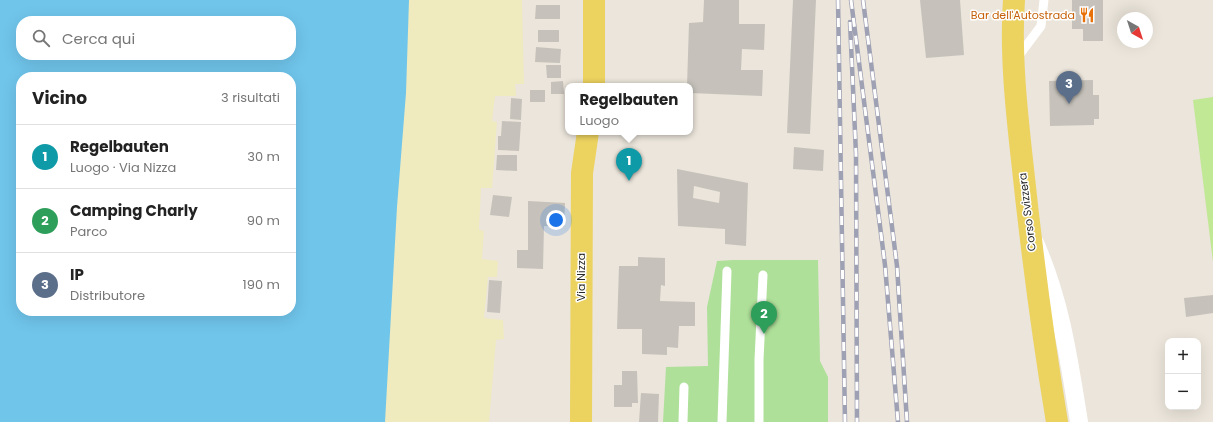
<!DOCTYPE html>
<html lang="it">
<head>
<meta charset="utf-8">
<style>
	body { margin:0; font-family:Poppins,sans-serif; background:#f6f6f6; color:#222 }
	.controls { position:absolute; right:12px; bottom:12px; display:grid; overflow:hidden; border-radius:8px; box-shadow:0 4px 16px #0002 }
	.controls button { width:36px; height:36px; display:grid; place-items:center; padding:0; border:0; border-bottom:1px solid #e0e0e0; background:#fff; color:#222; font:20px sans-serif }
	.compass { position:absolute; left:1117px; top:12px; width:36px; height:36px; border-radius:50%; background:#fff; box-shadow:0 4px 16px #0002; rotate:141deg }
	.you { position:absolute; left:556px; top:220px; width:14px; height:14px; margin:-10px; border:3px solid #fff; border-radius:50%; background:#1a73e8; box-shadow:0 0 0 6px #1a73e833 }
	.badge { display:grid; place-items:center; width:26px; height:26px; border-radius:50%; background:#3f59f5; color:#fff; font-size:13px; font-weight:700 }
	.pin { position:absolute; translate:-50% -33px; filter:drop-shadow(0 1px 2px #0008) }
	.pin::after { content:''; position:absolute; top:21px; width:14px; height:12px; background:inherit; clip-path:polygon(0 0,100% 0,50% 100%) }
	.popup { position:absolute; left:565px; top:83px; width:128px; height:52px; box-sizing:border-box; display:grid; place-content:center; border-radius:8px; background:#fff; filter:drop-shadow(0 1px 3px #0005); font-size:13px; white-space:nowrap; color:#767676 }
	.popup b { font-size:15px; color:#222 }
	.popup::after { content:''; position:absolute; left:50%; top:100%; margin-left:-8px; border:8px solid transparent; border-top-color:#fff }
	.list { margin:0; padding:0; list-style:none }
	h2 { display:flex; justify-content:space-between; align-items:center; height:52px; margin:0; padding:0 16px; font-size:17px }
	h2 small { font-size:13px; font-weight:400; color:#767676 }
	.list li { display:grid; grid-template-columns:26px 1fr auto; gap:12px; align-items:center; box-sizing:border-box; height:64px; padding:0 16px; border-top:1px solid #e0e0e0 }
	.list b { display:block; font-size:15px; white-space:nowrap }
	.list p { margin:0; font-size:13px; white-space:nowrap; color:#767676 }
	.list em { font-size:13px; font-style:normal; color:#767676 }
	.icon { flex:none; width:22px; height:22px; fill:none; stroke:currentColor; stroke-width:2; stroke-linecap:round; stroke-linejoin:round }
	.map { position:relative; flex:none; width:1213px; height:422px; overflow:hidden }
	.search { position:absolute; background:#fff; box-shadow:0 4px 16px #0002; left:16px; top:16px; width:280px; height:44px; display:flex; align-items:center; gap:10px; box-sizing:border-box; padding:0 14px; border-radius:16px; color:#767676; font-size:15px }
	.panel { position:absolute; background:#fff; box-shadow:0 4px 16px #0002; left:16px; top:72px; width:280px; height:244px; border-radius:16px }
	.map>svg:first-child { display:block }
</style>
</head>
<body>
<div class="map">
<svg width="1213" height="422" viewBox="0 0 1213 422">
	<rect width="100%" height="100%" fill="#ebe5db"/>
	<path fill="#aee099" d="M733 260H818L820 361 828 377V422H663L666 367 708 366 707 307 717 261Z"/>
	<path fill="#f0eabf" d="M398 0H522L524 84H515L516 96H495L492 121 497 122 492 188H481L479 230 484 231 482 259 498 261 497 277H488L484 318 503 320 504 339 496 340 489 422H372Z"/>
	<path fill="#c1e895" d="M1213 97V262L1193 100Z"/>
	<path fill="#70c5eb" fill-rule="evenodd" d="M0 0H409L406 93 397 207 385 422H0ZM21 21H291V55H21ZM21 77H291V311H21Z"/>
	<path fill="#c6c2bb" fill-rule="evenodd" d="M704 0H739V24H765L764 50 742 49 741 70H763L762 96 690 93V86H687L689 23 703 22Z
		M793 0H816L810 134 787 133Z
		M920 0H960L964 55 926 58Z
		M1072 0H1103V41H1083V29H1072Z
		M536 5H560V19H535Z
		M538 30H559V42H538Z
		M536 47 561 49 560 63 535 62Z
		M546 65H561V78H547Z
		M1093 80V95H1099V119H1094V125L1050 126 1049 81Z
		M563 81 564 94H551V82Z
		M530 90H545V102H530Z
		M511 98 522 99 521 120 510 119Z
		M502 121 521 122 519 151 498 150V136H501Z
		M794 147 824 150 823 171 793 169Z
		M497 155H517V171L496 170Z
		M677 169 748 183 746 246 725 244V229L678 226ZM694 186 720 192 719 203 693 198Z
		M493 195 512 197 509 217 490 215Z
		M528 201 565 203 564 227 544 226 543 269 517 268V250H528Z
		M638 257 665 258V286L661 285 660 301 695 302V326H679L678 348 667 347V355L642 354V329H617L619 266H638Z
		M489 280 502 281 500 313 487 312Z
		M1213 295V313L1186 317 1184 298Z
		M622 371H637L638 403H632V407H614V385H622Z
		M641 393 659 394 658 422H639Z"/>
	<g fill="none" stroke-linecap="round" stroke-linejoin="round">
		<path stroke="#fff" stroke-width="9" d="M1017 58 1041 26 1044 0
			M683 422 684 387
			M722 422 727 271
			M759 422V360L763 275"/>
		<path stroke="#fff" stroke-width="18" d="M1035 243C1061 301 1069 360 1079 422"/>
		<path stroke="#ecd25f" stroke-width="22" d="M1014 0C1010 54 1017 115 1023 169 1032 254 1043 338 1057 422
			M594 86V0
			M581 422 582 173 588 132"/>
		<g stroke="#9ea0b3" stroke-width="4.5">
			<path id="rail" d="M838 0 845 422
				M851 0 885 265 898 422
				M863 0 897 266 907 422
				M850 22 856 154 857 422"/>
		</g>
		<use href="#rail" stroke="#fff" stroke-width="3" stroke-dasharray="9" stroke-linecap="butt"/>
	</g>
	<defs>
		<g id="restaurant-bare" transform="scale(1.2)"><path d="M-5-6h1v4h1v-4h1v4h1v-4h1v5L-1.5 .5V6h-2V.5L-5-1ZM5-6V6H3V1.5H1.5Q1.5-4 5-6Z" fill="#e8710a" stroke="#fff" stroke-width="2.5" paint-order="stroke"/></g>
	</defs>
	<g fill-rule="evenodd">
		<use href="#restaurant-bare" x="1087" y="15"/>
	</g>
	<g text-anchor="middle" stroke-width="3" stroke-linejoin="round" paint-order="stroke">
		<g font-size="11" fill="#c56008" stroke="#fff" text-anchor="end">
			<text x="1075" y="19">Bar dell'Autostrada</text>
		</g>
		<g font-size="11" fill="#292929" stroke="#fff">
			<text transform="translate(1027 212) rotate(-97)" y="4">Corso Svizzera</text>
			<text transform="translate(581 277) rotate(-90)" y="4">Via Nizza</text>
		</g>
	</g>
</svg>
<div class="controls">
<button>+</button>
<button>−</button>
</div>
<svg class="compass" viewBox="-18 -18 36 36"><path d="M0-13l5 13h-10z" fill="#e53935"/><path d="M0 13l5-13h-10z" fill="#767676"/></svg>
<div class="you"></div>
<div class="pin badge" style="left:629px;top:181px;background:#0f9aa8">1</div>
<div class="popup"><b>Regelbauten</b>Luogo</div>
<div class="pin badge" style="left:764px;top:334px;background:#2e9e5b">2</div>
<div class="pin badge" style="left:1069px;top:104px;background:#5c6f8a">3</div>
<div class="search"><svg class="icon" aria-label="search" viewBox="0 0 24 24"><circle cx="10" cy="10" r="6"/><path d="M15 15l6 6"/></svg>Cerca qui</div>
<section class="panel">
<h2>Vicino<small>3 risultati</small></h2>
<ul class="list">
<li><span class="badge" style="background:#0f9aa8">1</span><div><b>Regelbauten</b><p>Luogo · Via Nizza</p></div><em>30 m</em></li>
<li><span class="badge" style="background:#2e9e5b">2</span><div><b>Camping Charly</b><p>Parco</p></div><em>90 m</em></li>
<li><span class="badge" style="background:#5c6f8a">3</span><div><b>IP</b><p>Distributore</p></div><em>190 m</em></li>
</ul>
</section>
</div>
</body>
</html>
